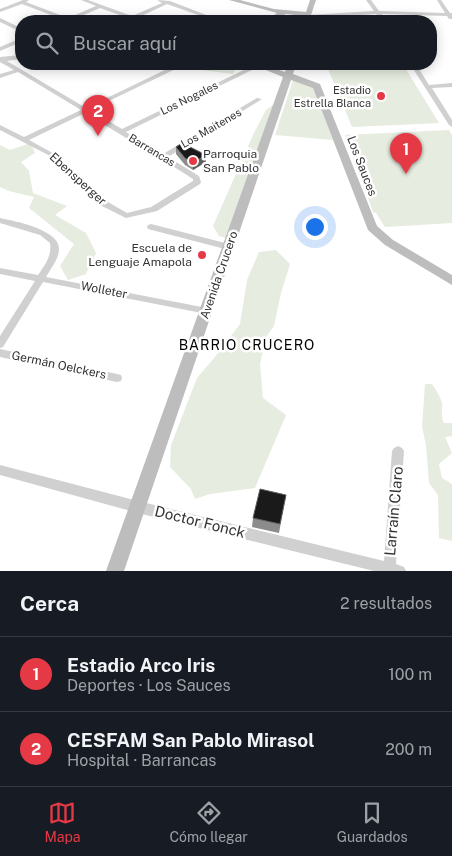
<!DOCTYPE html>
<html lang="es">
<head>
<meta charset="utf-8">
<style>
	body { margin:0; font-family:"Public Sans",sans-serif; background:#20242c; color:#f1f3f6 }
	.you { position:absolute; left:314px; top:226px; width:18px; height:18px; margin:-12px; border:4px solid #fff; border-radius:50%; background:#1a73e8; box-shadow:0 0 0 8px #1a73e833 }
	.badge { display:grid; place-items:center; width:32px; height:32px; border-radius:50%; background:#e63946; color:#fff; font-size:16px; font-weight:700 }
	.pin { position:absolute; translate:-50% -41px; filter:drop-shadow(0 1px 2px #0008) }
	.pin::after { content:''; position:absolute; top:26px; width:18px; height:15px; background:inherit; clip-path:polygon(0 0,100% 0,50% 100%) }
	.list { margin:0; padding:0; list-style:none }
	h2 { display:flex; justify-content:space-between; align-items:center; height:65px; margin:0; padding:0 20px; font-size:21px }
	h2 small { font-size:16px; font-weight:400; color:#9ea1a6 }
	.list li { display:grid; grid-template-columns:32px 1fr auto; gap:15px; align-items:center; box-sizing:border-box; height:75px; padding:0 20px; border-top:1px solid #363941 }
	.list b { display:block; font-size:19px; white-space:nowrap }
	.list p { margin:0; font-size:16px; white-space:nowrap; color:#9ea1a6 }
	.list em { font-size:16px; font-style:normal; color:#9ea1a6 }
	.icon { flex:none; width:28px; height:28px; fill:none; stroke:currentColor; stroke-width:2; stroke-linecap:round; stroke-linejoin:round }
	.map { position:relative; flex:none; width:452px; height:571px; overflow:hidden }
	.search { position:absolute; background:#171b24; box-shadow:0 2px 12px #0003; left:15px; right:15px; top:15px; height:55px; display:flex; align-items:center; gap:12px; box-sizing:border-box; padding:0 18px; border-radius:20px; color:#9ea1a6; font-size:19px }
	.sheet { height:215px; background:#171b24 }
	nav { display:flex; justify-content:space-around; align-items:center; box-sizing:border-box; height:70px; border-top:1px solid #363941; background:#171b24; font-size:14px; color:#9ea1a6 }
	nav a { display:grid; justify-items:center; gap:2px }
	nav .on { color:#e63946 }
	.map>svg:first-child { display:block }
</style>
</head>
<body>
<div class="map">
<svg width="452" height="571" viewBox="0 0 452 571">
	<rect width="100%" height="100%" fill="#fff"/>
	<path fill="#e6ecdf" d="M205 64 237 66 233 74 201 70Z
		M404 66 439 123 352 127 328 69Z
		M293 80 313 87 333 140 275 135Z
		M278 101 229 239 219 236 213 226 253 135 266 110Z
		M449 130 452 135V223L385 227 376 213 373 212 345 135Z
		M31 143 35 153 21 162 29 171 33 193 67 206 55 215 86 233 96 253 86 274 68 280 60 266 74 244 29 208 34 197 9 191 0 187V145L10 150Z
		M276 250 290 264 281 293 274 326 266 337 260 364 263 398 286 415 255 488 210 494 195 499 191 489 170 467 171 445 197 378 215 357 240 324 247 280 259 252Z
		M425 384H432C436 390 440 396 442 403 443 410 440 416 444 423H452V436L445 437 452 453 439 464 442 478 452 484V541L439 538 438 495 429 483 426 445 422 427Z"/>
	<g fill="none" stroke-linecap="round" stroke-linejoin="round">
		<path fill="#d0d0d0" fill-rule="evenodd" d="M23 0H29L26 2 68 18 96 6 81 0H88L132 16 162 3 157 0 170 1 222 21H215L167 4 137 18 143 21 128 20V18L100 8 70 21H64V20L22 4 0 12V9Z
			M366 0H371L379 11 445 13 437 0H441L450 13H452V19H449L447 16 382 14 387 21H383L376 14 308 19 305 17 308 15 374 11Z
			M0 18 21 28V32L0 22Z
			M21 38V42L0 51V47Z
			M21 55V59L7 61 86 108 167 69 130 66 127 64 173 66 179 64H186L90 110 122 129 256 64H260V66L126 132 163 154 257 98 262 99 168 157 199 176 201 182 200 184 157 211 126 218 102 206 85 193 54 158 0 130V125L24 137 81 110 18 72 0 78V74L14 70 0 62V57ZM85 113 179 170 193 179V181L151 207 127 213 108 202 91 189 58 156 29 140Z
			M410 64H416L429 85 452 83V87L432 88 452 120V127L449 125Z
			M0 218C15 221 60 230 59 249 59 259 51 268 46 277L207 308 210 309 212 311 210 313 207 314 43 282 3 347 0 348V336L35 281 0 274V268L38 275C45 265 52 256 50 243L40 235 0 223Z
			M151 224 229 244 233 247 229 250 148 229 147 227 148 225Z
			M0 349 117 374 121 375 122 378 121 381 117 382 0 357Z
			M398 446 402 448 404 451 396 564 404 567 406 571H374L138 513 0 475V465L138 501 384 561 392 451 394 448Z"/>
		<path fill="#bdbdbd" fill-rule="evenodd" d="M229 0H240L274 9 306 12 310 0H316L309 21H303L304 16 286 14 273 21H265L277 13Z
			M251 64H262L285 72 288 64H296L293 74 320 84 377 226 393 240 452 275V285L385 245 368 230 313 88 291 80 124 571H106L283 77Z"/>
	</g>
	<path fill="#8c8c8c" d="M176 147 206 162 193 170 185 165 176 154Z
		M286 495 279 533 252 527 253 518Z"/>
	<path fill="#5f5f5f" d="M206 155V162L193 170V163Z"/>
	<path fill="#1a1a1a" stroke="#5f5f5f" d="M182 143 206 155 193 163 185 158 176 147Z
		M260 489 286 495 280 524 253 518Z"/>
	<g fill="#e63946" stroke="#fff" stroke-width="2">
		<circle cx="381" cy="96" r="5"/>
		<circle cx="193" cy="161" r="5"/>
		<circle cx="202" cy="255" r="5"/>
	</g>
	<g text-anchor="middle" stroke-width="5" stroke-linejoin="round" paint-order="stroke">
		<g font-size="11" fill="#333" stroke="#fff" text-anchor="end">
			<text x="371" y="94">Estadio<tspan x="371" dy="13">Estrella Blanca</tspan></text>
		</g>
		<g font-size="11" fill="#333" stroke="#fff">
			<text transform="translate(189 98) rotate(-26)" y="4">Los Nogales</text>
			<text transform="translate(211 128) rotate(-30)" y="4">Los Maitenes</text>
			<text transform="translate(152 150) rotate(31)" y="4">Barrancas</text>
		</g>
		<g font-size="12" fill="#333" stroke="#fff" text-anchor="start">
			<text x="203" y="158">Parroquia<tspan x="203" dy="14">San Pablo</tspan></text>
			<text x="192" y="252" text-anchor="end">Escuela de<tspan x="192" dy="14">Lenguaje Amapola</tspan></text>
		</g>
		<g font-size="12" fill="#333" stroke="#fff">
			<text transform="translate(362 166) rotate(69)" y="4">Los Sauces</text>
			<text transform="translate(78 179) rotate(42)" y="4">Ebensperger</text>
			<text transform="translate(219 275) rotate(-71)" y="4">Avenida Crucero</text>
			<text transform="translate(104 290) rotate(11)" y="4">Wolleter</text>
			<text transform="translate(59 365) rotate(12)" y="4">Germán Oelckers</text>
		</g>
		<g font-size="14" letter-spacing="1" fill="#000" stroke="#fff">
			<text x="247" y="350">BARRIO CRUCERO</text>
		</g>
		<g font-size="15" fill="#333" stroke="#fff">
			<text transform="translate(394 511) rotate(-85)" y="5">Larraín Claro</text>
			<text transform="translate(200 522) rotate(14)" y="5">Doctor Fonck</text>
		</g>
	</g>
</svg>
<div class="you"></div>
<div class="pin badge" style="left:406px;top:174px">1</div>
<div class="pin badge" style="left:98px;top:136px">2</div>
<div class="search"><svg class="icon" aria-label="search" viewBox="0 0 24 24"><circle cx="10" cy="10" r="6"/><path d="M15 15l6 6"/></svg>Buscar aquí</div>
</div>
<section class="sheet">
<h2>Cerca<small>2 resultados</small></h2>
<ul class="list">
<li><span class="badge">1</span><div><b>Estadio Arco Iris</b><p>Deportes · Los Sauces</p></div><em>100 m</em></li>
<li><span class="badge">2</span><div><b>CESFAM San Pablo Mirasol</b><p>Hospital · Barrancas</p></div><em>200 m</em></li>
</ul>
</section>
<nav>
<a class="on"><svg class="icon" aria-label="map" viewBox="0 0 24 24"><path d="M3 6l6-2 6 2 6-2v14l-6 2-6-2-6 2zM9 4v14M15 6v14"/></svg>Mapa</a>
<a><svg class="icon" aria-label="directions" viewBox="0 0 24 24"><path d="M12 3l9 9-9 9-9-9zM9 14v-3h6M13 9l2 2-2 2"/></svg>Cómo llegar</a>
<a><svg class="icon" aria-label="saved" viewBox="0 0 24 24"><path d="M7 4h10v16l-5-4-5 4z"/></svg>Guardados</a>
</nav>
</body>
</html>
